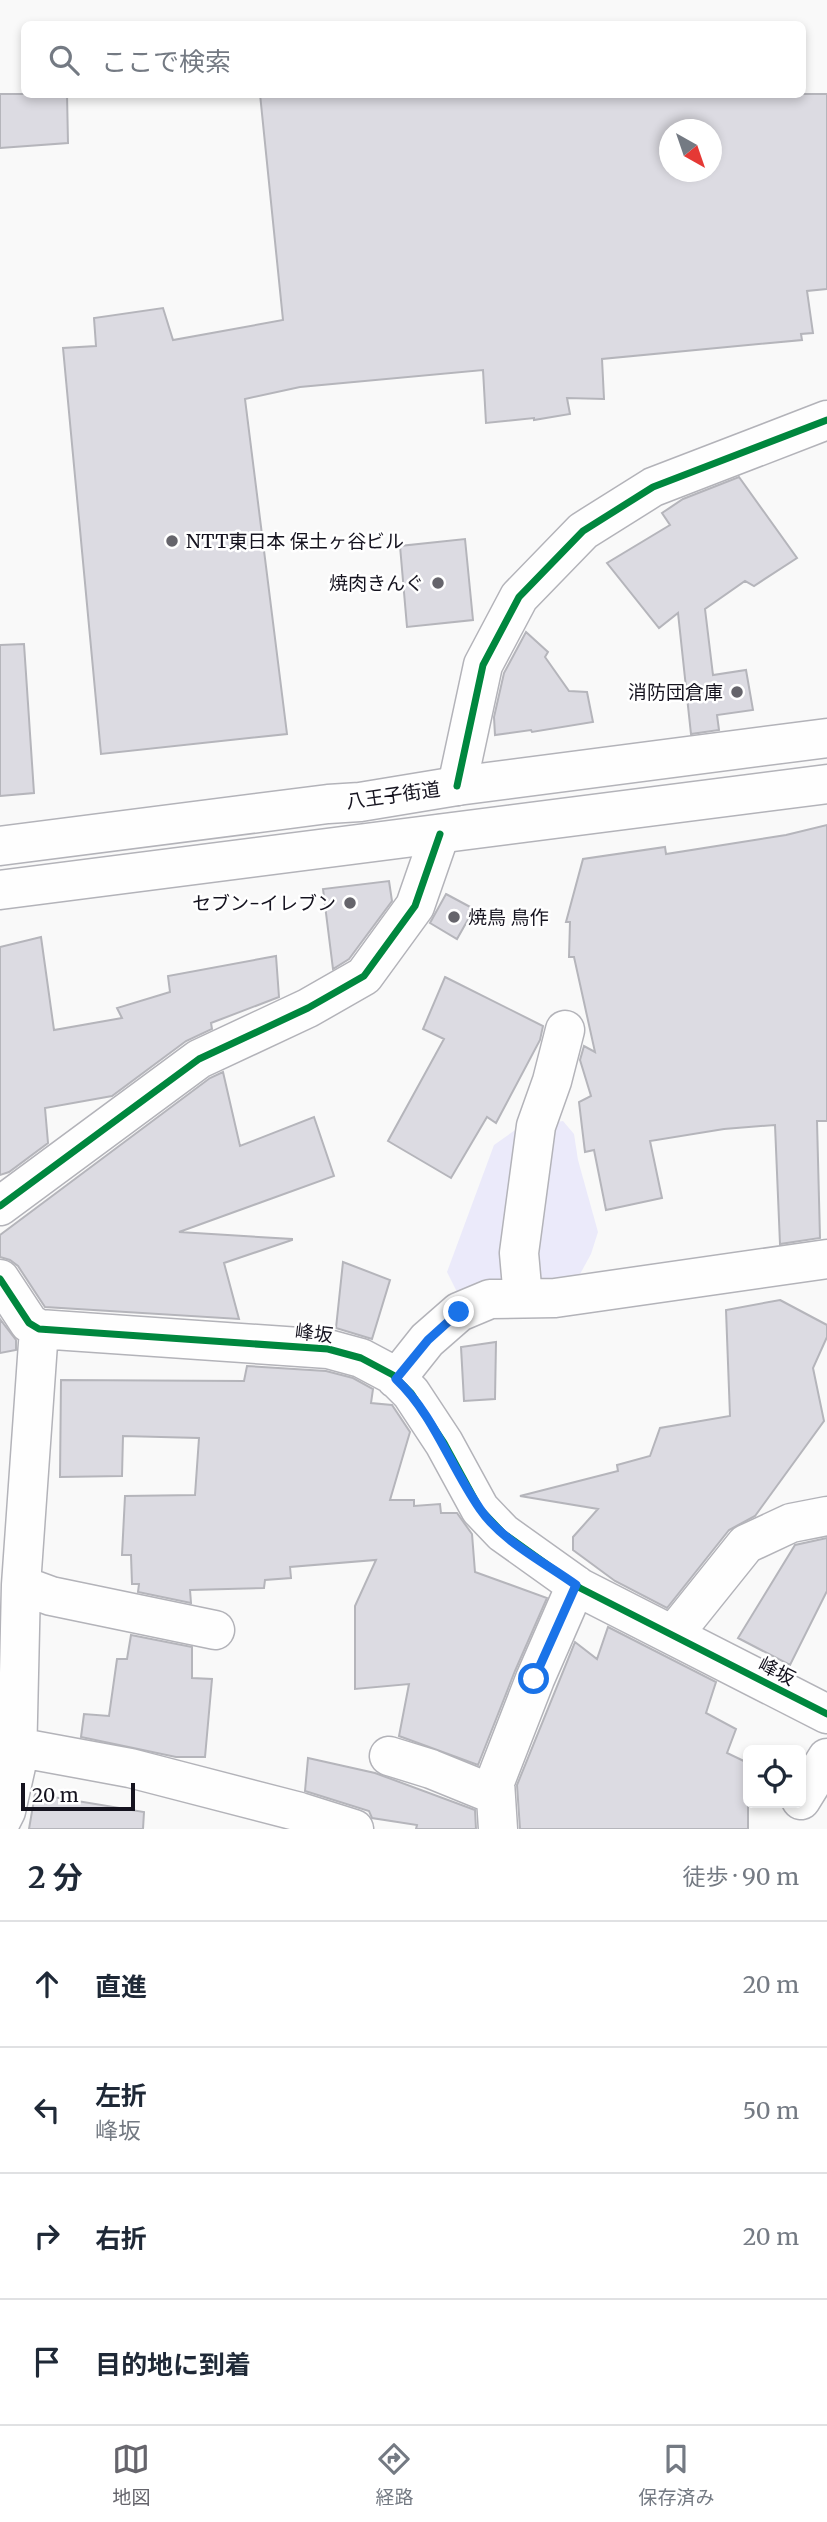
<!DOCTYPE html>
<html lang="ja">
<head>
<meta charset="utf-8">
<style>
	body { margin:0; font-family:Merriweather,"Noto Sans JP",serif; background:#f6f6f7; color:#1f2937 }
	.controls { position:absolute; right:21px; bottom:21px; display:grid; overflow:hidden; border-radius:10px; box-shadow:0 4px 10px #0003 }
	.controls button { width:63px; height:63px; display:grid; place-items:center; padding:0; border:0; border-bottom:2px solid #e0e1e3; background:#fff; color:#1f2937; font:35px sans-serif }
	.compass { position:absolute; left:659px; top:119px; width:63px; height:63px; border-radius:50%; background:#fff; box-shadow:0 4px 10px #0003; rotate:140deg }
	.scale { position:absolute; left:21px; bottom:18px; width:114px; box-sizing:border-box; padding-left:7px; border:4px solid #15131f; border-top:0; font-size:19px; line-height:24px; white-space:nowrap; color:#15131f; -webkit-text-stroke:5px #fff; paint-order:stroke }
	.stop { position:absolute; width:21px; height:21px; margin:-16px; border:5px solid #1a73e8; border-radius:50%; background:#fff }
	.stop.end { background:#1a73e8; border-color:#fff; box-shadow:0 2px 7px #0008 }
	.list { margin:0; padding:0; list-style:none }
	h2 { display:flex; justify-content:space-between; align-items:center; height:91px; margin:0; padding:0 28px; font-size:30px }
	h2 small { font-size:23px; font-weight:400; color:#747a83 }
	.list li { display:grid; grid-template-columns:46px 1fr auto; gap:21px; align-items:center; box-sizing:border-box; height:126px; padding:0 28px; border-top:2px solid #e0e1e3 }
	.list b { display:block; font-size:26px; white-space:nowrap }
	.list p { margin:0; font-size:23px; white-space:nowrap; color:#747a83 }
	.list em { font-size:23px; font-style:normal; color:#747a83 }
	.icon { flex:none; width:38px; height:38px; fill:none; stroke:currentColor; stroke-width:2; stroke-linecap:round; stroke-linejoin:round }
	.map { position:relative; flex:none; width:827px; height:1829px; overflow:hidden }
	.search { position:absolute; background:#fff; box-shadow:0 4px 10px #0003; left:21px; right:21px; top:21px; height:77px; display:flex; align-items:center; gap:18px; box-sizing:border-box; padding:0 24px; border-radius:10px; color:#747a83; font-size:26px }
	.sheet { height:595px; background:#fff }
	nav { display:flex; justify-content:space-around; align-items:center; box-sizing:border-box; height:98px; border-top:2px solid #e0e1e3; background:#fff; font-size:19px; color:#747a83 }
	nav a { display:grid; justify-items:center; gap:4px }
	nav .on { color:#65646b }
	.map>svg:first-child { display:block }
</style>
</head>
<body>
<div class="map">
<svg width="827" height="1829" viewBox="0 0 827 1829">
	<rect width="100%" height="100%" fill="#f9f9f9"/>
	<path fill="#ebeafa" d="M563 1121 574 1134 578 1160 598 1232 591 1254 573 1287 462 1302 447 1272 494 1145 518 1128Z"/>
	<path fill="#dcdbe2" stroke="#b5b5bb" stroke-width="2" fill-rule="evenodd" d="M0 94H67L68 143 0 148Z
		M260 94H827V289L807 291 813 333 801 334 802 340 602 359 604 399 567 398 570 414 534 420V418L486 423 483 370 300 387 245 399 287 734 101 754 63 348 96 346 94 318 163 308 173 340 283 320ZM669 130H711V172H669Z
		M739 477 797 558 754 586 745 581 705 609 713 675 746 670 753 710 717 715 719 730 691 734 678 613 659 628 607 563 670 525 662 513 683 499Z
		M465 539 473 620 407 627 400 546Z
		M526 632 548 652 545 657 569 691 587 692 593 722 532 732 531 730 495 735 494 717 504 673Z
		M24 644 34 793 0 796V645Z
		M827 825V1121H817L820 1238 780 1244 775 1125 724 1129 650 1141 662 1198 606 1210 594 1150 585 1152 579 1102 591 1096 580 1060 584 1046 595 1052 574 957H569L570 922H566L583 859 665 847 666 854 786 835Z
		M389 881 392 901 349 959 333 969 323 889Z
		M446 894 474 909 457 939 430 923Z
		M41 937 54 1030 122 1018 117 1008 170 992 168 976 276 956 279 997 211 1023 212 1029 186 1041 112 1096 45 1108 48 1143 9 1172 0 1175V947Z
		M445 977 543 1026 540 1040 496 1123 487 1117 451 1178 388 1141 444 1039 423 1029Z
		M223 1072 240 1146 314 1117 334 1176 179 1232 292 1239V1240L224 1263 239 1319 45 1307 18 1266 10 1260 0 1257V1235L210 1078Z
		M343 1262 390 1280 372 1339 336 1328Z
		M780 1300 827 1325V1337L813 1368 824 1421 755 1516 729 1530 667 1608 615 1581 573 1550V1537L598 1509 520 1496 618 1471 617 1465 650 1456 660 1428 730 1416 726 1310Z
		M0 1319 16 1340V1350L0 1353Z
		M496 1342 495 1399 464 1401 461 1347Z
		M247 1366 326 1371 353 1378 373 1389 371 1403 392 1405 410 1432 390 1500H414V1506L440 1504 441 1513H457L472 1534 475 1572 547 1598 515 1671 478 1765 399 1736 409 1684 355 1689V1606L376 1560 290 1567 291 1578 265 1580 264 1588 190 1590 191 1603 138 1592 139 1584H132L131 1555H122L125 1496 195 1495 199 1438 123 1436 122 1476 60 1477 61 1380 244 1381Z
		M827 1538V1591L790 1665 738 1638 795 1545Z
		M608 1627 716 1682 706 1713 736 1729 727 1753 748 1763V1829H520L517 1785 575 1642 597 1659Z
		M131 1635 192 1647V1678L212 1679 205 1757H176L81 1737 84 1714 109 1716 117 1659H127Z
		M308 1758 375 1773 475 1810 476 1829H416L417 1825 372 1818 369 1811 305 1791Z
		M35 1794 144 1812 143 1829H29Z"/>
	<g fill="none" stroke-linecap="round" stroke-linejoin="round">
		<g stroke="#b3b3b9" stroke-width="41">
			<path id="minor" d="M457 786 483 665 519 597 583 531 653 487 827 420
				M0 1206 199 1059 308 1008 364 976 415 906 440 834
				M0 1279 29 1323 39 1329 328 1349 361 1358 393 1375 411 1393 444 1443 480 1509 503 1533 580 1588 827 1714
				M523 1298 519 1253 536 1126 552 1081 565 1030
				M396 1379 427 1340 459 1312 490 1299 555 1298 827 1259
				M21 1585 51 1596 215 1630
				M673 1635 746 1544 791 1523 827 1516
				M16 1747 130 1768 300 1812 354 1829
				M389 1756 431 1769 495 1795
				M801 1800 827 1758
				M0 1823 6 1811 17 1762 21 1585 39 1329
				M498 1829 495 1782 535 1679 576 1585"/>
		</g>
		<g stroke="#b3b3b9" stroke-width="41">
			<path id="highway" d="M0 846 328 804 360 802 457 786 827 738
				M0 890 827 784"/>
		</g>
		<use href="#minor" stroke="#fefefe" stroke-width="38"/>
		<use href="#highway" stroke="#fefefe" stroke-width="38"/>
		<g stroke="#fff" stroke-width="11">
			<path id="cycleway" d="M457 786 483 665 519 597 583 531 653 487 827 420
				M0 1206 199 1059 308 1008 364 976 415 906 440 834
				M0 1279 29 1323 39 1329 328 1349 361 1358 393 1375 411 1393 444 1443 480 1509 503 1533 580 1588 827 1714"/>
		</g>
		<use href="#cycleway" stroke="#00873e" stroke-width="7"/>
	</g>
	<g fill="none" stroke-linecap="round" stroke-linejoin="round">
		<path stroke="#1a73e8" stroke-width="9" d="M459 1312 428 1340 396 1379C434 1415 450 1466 480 1509 502 1541 544 1562 576 1585L534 1679"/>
	</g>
	<g fill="#65646b" stroke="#fff" stroke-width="2.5">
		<circle cx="172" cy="541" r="7"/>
		<circle cx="438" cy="583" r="7"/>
		<circle cx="737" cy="692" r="7"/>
		<circle cx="350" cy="903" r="7"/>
		<circle cx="454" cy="917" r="7"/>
	</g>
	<g text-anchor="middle" stroke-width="5" stroke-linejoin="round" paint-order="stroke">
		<g font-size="19" fill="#15131f" stroke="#fff" text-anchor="end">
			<text x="186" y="548" text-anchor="start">NTT東日本 保土ヶ谷ビル</text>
			<text x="424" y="590">焼肉きんぐ</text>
			<text x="723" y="699">消防団倉庫</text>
			<text x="336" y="910">セブン-イレブン</text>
			<text x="468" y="924" text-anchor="start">焼鳥 鳥作</text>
		</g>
		<g font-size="19" fill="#15131f" stroke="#fff">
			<text transform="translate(393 795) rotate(-8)" y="7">八王子街道</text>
			<text transform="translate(314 1333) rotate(7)" y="7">峰坂</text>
			<text transform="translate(777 1671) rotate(27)" y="7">峰坂</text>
		</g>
	</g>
</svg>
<div class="controls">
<button><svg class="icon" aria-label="locate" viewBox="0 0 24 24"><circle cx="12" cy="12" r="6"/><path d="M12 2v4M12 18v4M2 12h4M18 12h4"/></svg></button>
</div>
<svg class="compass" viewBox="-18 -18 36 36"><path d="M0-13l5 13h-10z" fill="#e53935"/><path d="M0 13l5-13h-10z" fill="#747a83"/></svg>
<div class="scale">20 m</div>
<div class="stop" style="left:534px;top:1679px"></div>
<div class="stop end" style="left:459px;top:1312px"></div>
<div class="search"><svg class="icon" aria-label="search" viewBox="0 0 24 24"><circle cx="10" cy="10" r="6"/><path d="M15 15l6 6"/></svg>ここで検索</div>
</div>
<section class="sheet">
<h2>2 分<small>徒歩 · 90 m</small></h2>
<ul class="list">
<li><svg class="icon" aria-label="ahead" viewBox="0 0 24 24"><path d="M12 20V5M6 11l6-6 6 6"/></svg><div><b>直進</b></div><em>20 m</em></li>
<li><svg class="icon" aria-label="left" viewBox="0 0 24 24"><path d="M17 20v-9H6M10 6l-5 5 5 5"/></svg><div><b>左折</b><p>峰坂</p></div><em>50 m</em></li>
<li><svg class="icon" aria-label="right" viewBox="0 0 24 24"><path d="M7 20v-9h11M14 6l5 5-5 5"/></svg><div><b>右折</b></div><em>20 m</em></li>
<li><svg class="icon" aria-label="arrive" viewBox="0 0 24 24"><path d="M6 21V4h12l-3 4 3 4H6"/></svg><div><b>目的地に到着</b></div></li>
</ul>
</section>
<nav>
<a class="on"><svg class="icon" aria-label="map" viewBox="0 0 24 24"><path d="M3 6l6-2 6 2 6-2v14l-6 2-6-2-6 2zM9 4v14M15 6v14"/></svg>地図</a>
<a><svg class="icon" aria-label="directions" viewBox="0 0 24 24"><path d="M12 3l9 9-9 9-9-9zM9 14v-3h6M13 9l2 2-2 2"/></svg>経路</a>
<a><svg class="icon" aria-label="saved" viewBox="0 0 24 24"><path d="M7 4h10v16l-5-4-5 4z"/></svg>保存済み</a>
</nav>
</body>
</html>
